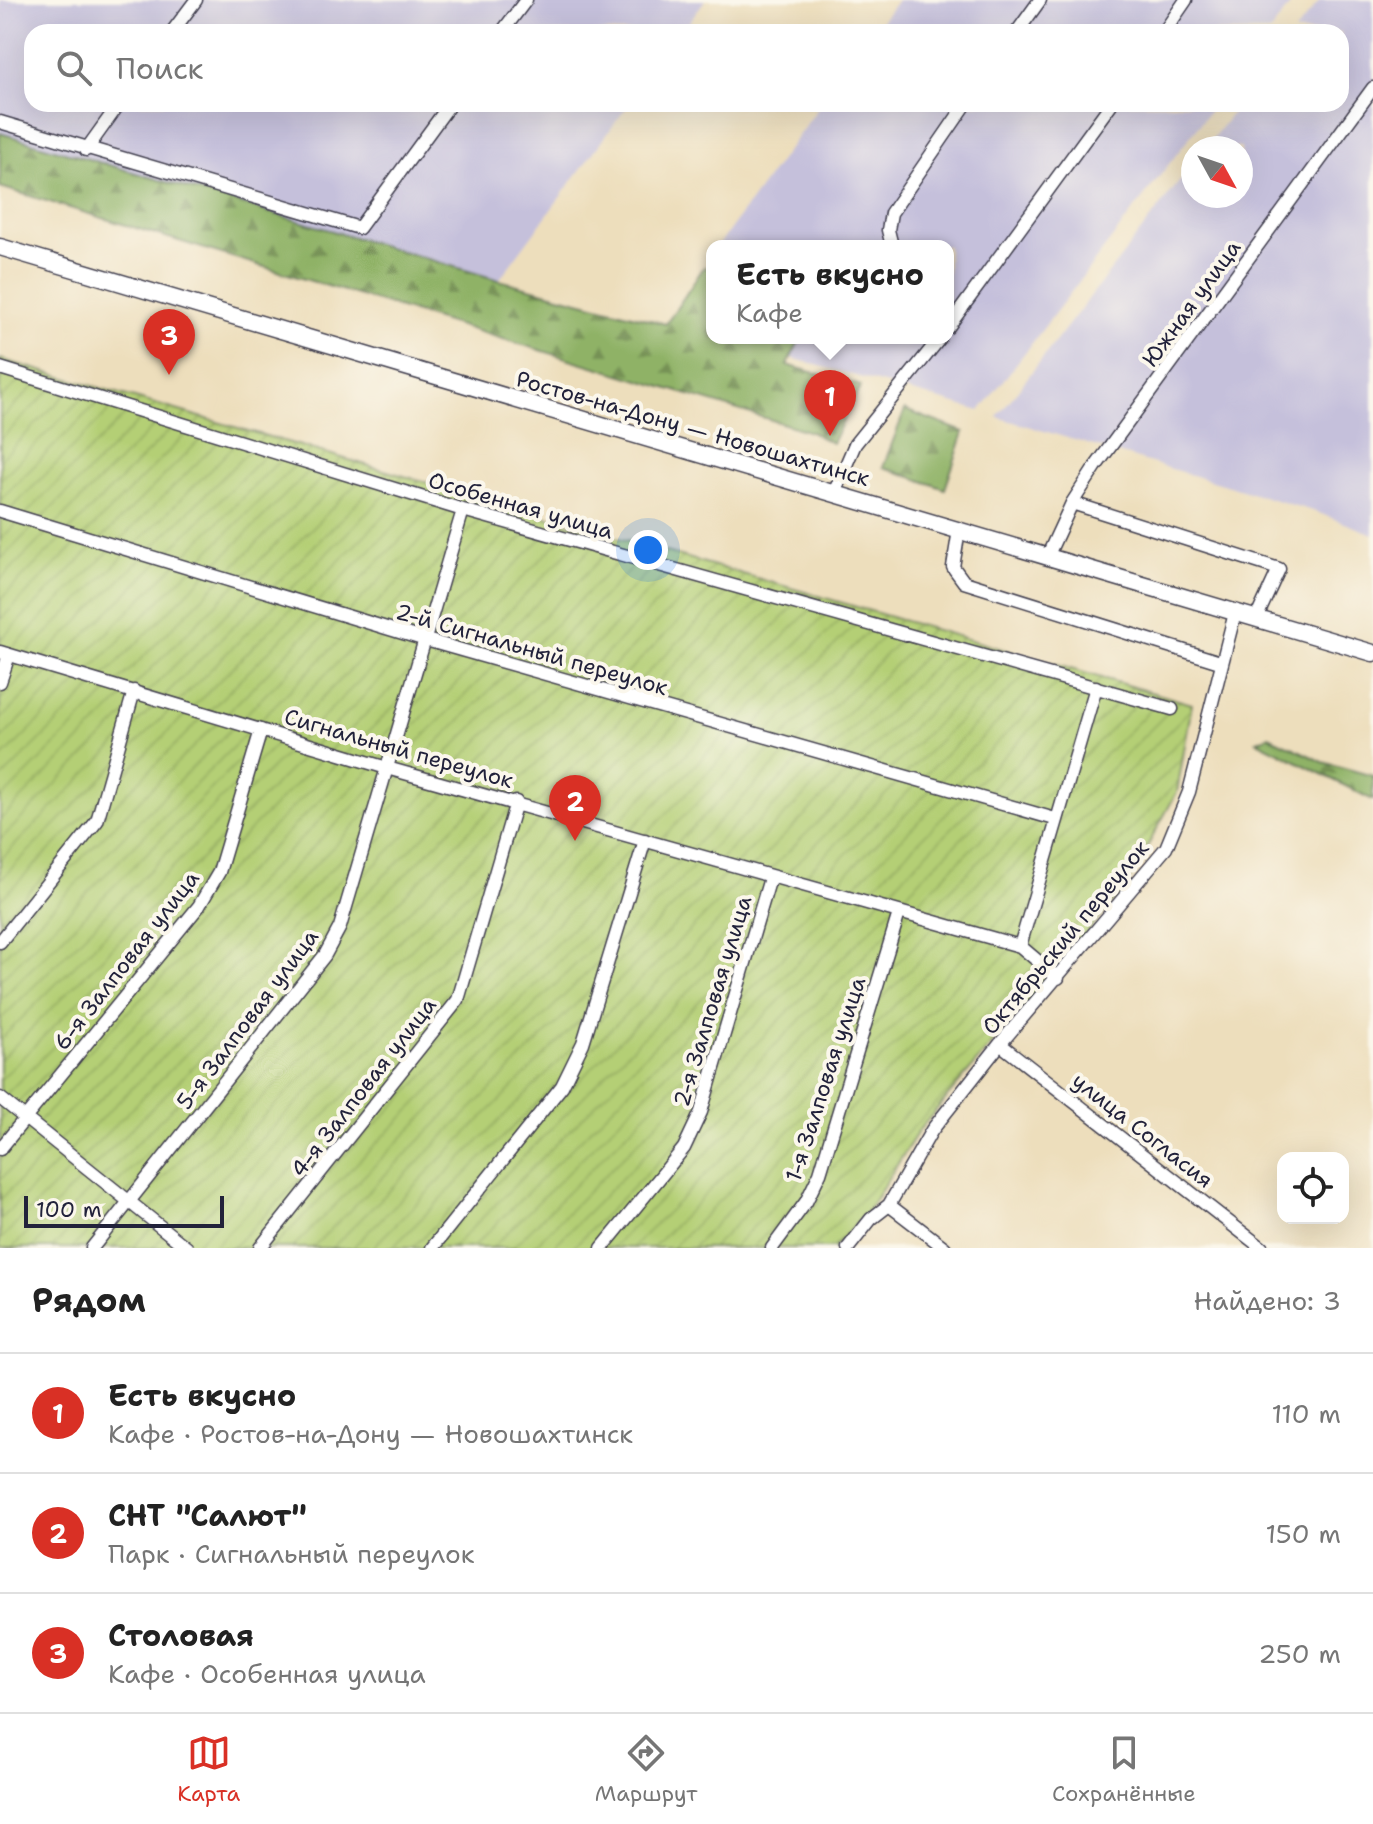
<!DOCTYPE html>
<html lang="ru">
<head>
<meta charset="utf-8">
<style>
	body { margin:0; font-family:"Shantell Sans",sans-serif; background:#f2f2f2; color:#222 }
	.controls { position:absolute; right:24px; bottom:24px; display:grid; overflow:hidden; border-radius:16px; box-shadow:0 8px 32px #0002 }
	.controls button { width:72px; height:72px; display:grid; place-items:center; padding:0; border:0; border-bottom:2px solid #e0e0e0; background:#fff; color:#222; font:40px sans-serif }
	.compass { position:absolute; left:1181px; top:136px; width:72px; height:72px; border-radius:50%; background:#fff; box-shadow:0 8px 32px #0002; rotate:130deg }
	.scale { position:absolute; left:24px; bottom:20px; width:200px; box-sizing:border-box; padding-left:8px; border:4px solid #22223b; border-top:0; font-size:22px; line-height:28px; white-space:nowrap; color:#22223b; -webkit-text-stroke:6px #fbf7ec; paint-order:stroke }
	.you { position:absolute; left:648px; top:550px; width:28px; height:28px; margin:-20px; border:6px solid #fff; border-radius:50%; background:#1a73e8; box-shadow:0 0 0 12px #1a73e833 }
	.badge { display:grid; place-items:center; width:52px; height:52px; border-radius:50%; background:#d93025; color:#fff; font-size:26px; font-weight:700 }
	.pin { position:absolute; translate:-50% -66px; filter:drop-shadow(0 2px 4px #0008) }
	.pin::after { content:''; position:absolute; top:42px; width:28px; height:24px; background:inherit; clip-path:polygon(0 0,100% 0,50% 100%) }
	.popup { position:absolute; left:706px; top:240px; width:248px; height:104px; box-sizing:border-box; display:grid; place-content:center; border-radius:16px; background:#fff; filter:drop-shadow(0 2px 6px #0005); font-size:26px; white-space:nowrap; color:#767676 }
	.popup b { font-size:30px; color:#222 }
	.popup::after { content:''; position:absolute; left:50%; top:100%; margin-left:-16px; border:16px solid transparent; border-top-color:#fff }
	.list { margin:0; padding:0; list-style:none }
	h2 { display:flex; justify-content:space-between; align-items:center; height:104px; margin:0; padding:0 32px; font-size:34px }
	h2 small { font-size:26px; font-weight:400; color:#767676 }
	.list li { display:grid; grid-template-columns:52px 1fr auto; gap:24px; align-items:center; box-sizing:border-box; height:120px; padding:0 32px; border-top:2px solid #e0e0e0 }
	.list b { display:block; font-size:30px; white-space:nowrap }
	.list p { margin:0; font-size:26px; white-space:nowrap; color:#767676 }
	.list em { font-size:26px; font-style:normal; color:#767676 }
	.icon { flex:none; width:44px; height:44px; fill:none; stroke:currentColor; stroke-width:2; stroke-linecap:round; stroke-linejoin:round }
	.map { position:relative; flex:none; width:1373px; height:1248px; overflow:hidden }
	.search { position:absolute; background:#fff; box-shadow:0 8px 32px #0002; left:24px; right:24px; top:24px; height:88px; display:flex; align-items:center; gap:20px; box-sizing:border-box; padding:0 28px; border-radius:24px; color:#767676; font-size:30px }
	.sheet { height:464px; background:#fff }
	nav { display:flex; justify-content:space-around; align-items:center; box-sizing:border-box; height:112px; border-top:2px solid #e0e0e0; background:#fff; font-size:22px; color:#767676 }
	nav a { display:grid; justify-items:center; gap:4px }
	nav .on { color:#d93025 }
	.map>svg:first-child { display:block }
</style>
</head>
<body>
<div class="map">
<svg width="1373" height="1248" viewBox="0 0 1373 1248">
	<defs>
		<pattern id="forest-firs" width="22" height="20" patternUnits="userSpaceOnUse" patternTransform="scale(2)"><rect width="22" height="20" fill="#8fb266"/><path d="M5 1l3.5 6h-7zM16 11l3.5 6h-7z" fill="#749055"/></pattern>
		<pattern id="garden-furrows" width="10" height="10" patternUnits="userSpaceOnUse" patternTransform="scale(2)"><rect width="10" height="10" fill="#b4cf75"/><path d="M-1 1l2-2M0 10L10 0M9 11l2-2" fill="none" stroke="#9ab166"/></pattern>
	</defs>
	<rect width="100%" height="100%" fill="#fbf7ec"/>
	<filter id="ink" filterUnits="userSpaceOnUse"><feTurbulence type="fractalNoise" baseFrequency=".0125" numOctaves="2"/><feDisplacementMap in="SourceGraphic" scale="16" xChannelSelector="R" yChannelSelector="G"/><feConvolveMatrix kernelMatrix="1 2 1 2 8 2 1 2 1" color-interpolation-filters="sRGB"/></filter>
	<filter id="wash" filterUnits="userSpaceOnUse"><feTurbulence type="fractalNoise" baseFrequency=".006" numOctaves="4" result="noise"/><feDisplacementMap in="SourceGraphic" scale="32" xChannelSelector="R" yChannelSelector="G"/><feGaussianBlur stdDeviation="1.8" result="paint"/><feColorMatrix in="noise" values="0 0 0 0 0 0 0 0 0 0 0 0 0 0 0 0 0 1.4 0 .05"/><feComposite in="paint" operator="in"/></filter>
	<g filter="url(#wash)">
		<rect width="100%" height="100%" fill="#eddebc"/>
		<path fill="#c5c0db" d="M0 0H705L682 32H32V104H629L499 280 0 133Z
			M897 0H1294L1270 32H873Z
			M1320 0H1373V534L1316 512 997 417 1193 164V196H1241V148H1205L1239 104H1341V32H1295Z
			M821 104H1215L980 411 720 338H948V246H718Z"/>
		<path fill="url(#forest-firs)" stroke="#586a50" stroke-width="2" d="M0 133 499 280 666 324 704 267 712 269V338H801L787 365 861 386 832 443 811 432 0 187Z
			M905 410 964 432 945 489 883 467Z
			M1269 736 1323 762 1373 776V800L1257 741Z"/>
		<path fill="url(#garden-furrows)" stroke="#6b7858" stroke-width="2" d="M0 359 1192 704 1177 792 1124 889 919 1130 868 1211 834 1248H0Z"/>
	</g>
	<g filter="url(#ink)">
		<g fill="none" stroke-linecap="round" stroke-linejoin="round">
			<g stroke="#403e4e" stroke-width="15">
				<path id="minor" d="M172 32 196 0
					M502 32 526 0
					M1017 32 1040 0
					M1164 32 1186 0
					M0 122 359 228 450 104
					M86 150 119 104
					M892 246 888 230 891 213 966 104
					M948 327 1111 104
					M0 368 463 510 1172 709
					M834 493 855 444 940 338
					M1072 503 1279 569 1256 619
					M0 511 426 640 1055 819
					M959 530 953 567 964 582 1220 662
					M1047 557 1072 503 1096 466 1373 88
					M0 652 387 768 1020 946 1058 978
					M0 682 9 655
					M0 942 97 821 134 691
					M1020 946 1096 687
					M1000 1044 1262 1248
					M0 1098 187 1248
					M0 1149 199 906 219 872 261 730
					M889 1205 945 1248
					M92 1248 325 955 340 927 463 510
					M260 1248 458 1000 516 802
					M432 1248 562 1086 583 1043 645 840
					M602 1248 684 1148 701 1112 770 878
					M772 1248 806 1202 820 1173 899 913
					M848 1248 871 1219 889 1205 932 1130 1000 1044 1166 848 1189 792 1235 613"/>
			</g>
			<g stroke="#403e4e" stroke-width="19">
				<path id="major" d="M0 247 1373 653"/>
			</g>
			<use href="#minor" stroke="#fff" stroke-width="12"/>
			<use href="#major" stroke="#fff" stroke-width="16"/>
		</g>
	</g>
	<g text-anchor="middle" stroke-width="8" stroke-linejoin="round" paint-order="stroke">
		<g font-size="22" fill="#22223b" stroke="#fbf7ec">
			<text transform="translate(1191 303) rotate(-54)" y="8">Южная улица</text>
			<text transform="translate(693 428) rotate(16)" y="8">Ростов-на-Дону — Новошахтинск</text>
			<text transform="translate(521 505) rotate(16)" y="8">Особенная улица</text>
			<text transform="translate(532 649) rotate(16)" y="8">2-й Сигнальный переулок</text>
			<text transform="translate(399 748) rotate(16)" y="8">Сигнальный переулок</text>
			<text transform="translate(1065 937) rotate(-50)" y="8">Октябрьский переулок</text>
			<text transform="translate(126 960) rotate(-52)" y="8">6-я Залповая улица</text>
			<text transform="translate(712 1001) rotate(-73)" y="8">2-я Залповая улица</text>
			<text transform="translate(247 1019) rotate(-53)" y="8">5-я Залповая улица</text>
			<text transform="translate(825 1079) rotate(-72)" y="8">1-я Залповая улица</text>
			<text transform="translate(363 1087) rotate(-52)" y="8">4-я Залповая улица</text>
			<text transform="translate(1143 1130) rotate(38)" y="8">улица Согласия</text>
		</g>
	</g>
</svg>
<div class="controls">
<button><svg class="icon" aria-label="locate" viewBox="0 0 24 24"><circle cx="12" cy="12" r="6"/><path d="M12 2v4M12 18v4M2 12h4M18 12h4"/></svg></button>
</div>
<svg class="compass" viewBox="-18 -18 36 36"><path d="M0-13l5 13h-10z" fill="#e53935"/><path d="M0 13l5-13h-10z" fill="#767676"/></svg>
<div class="scale">100 m</div>
<div class="you"></div>
<div class="pin badge" style="left:830px;top:436px">1</div>
<div class="popup"><b>Есть вкусно</b>Кафе</div>
<div class="pin badge" style="left:575px;top:841px">2</div>
<div class="pin badge" style="left:169px;top:375px">3</div>
<div class="search"><svg class="icon" aria-label="search" viewBox="0 0 24 24"><circle cx="10" cy="10" r="6"/><path d="M15 15l6 6"/></svg>Поиск</div>
</div>
<section class="sheet">
<h2>Рядом<small>Найдено: 3</small></h2>
<ul class="list">
<li><span class="badge">1</span><div><b>Есть вкусно</b><p>Кафе · Ростов-на-Дону — Новошахтинск</p></div><em>110 m</em></li>
<li><span class="badge">2</span><div><b>СНТ &quot;Салют&quot;</b><p>Парк · Сигнальный переулок</p></div><em>150 m</em></li>
<li><span class="badge">3</span><div><b>Столовая</b><p>Кафе · Особенная улица</p></div><em>250 m</em></li>
</ul>
</section>
<nav>
<a class="on"><svg class="icon" aria-label="map" viewBox="0 0 24 24"><path d="M3 6l6-2 6 2 6-2v14l-6 2-6-2-6 2zM9 4v14M15 6v14"/></svg>Карта</a>
<a><svg class="icon" aria-label="directions" viewBox="0 0 24 24"><path d="M12 3l9 9-9 9-9-9zM9 14v-3h6M13 9l2 2-2 2"/></svg>Маршрут</a>
<a><svg class="icon" aria-label="saved" viewBox="0 0 24 24"><path d="M7 4h10v16l-5-4-5 4z"/></svg>Сохранённые</a>
</nav>
</body>
</html>
